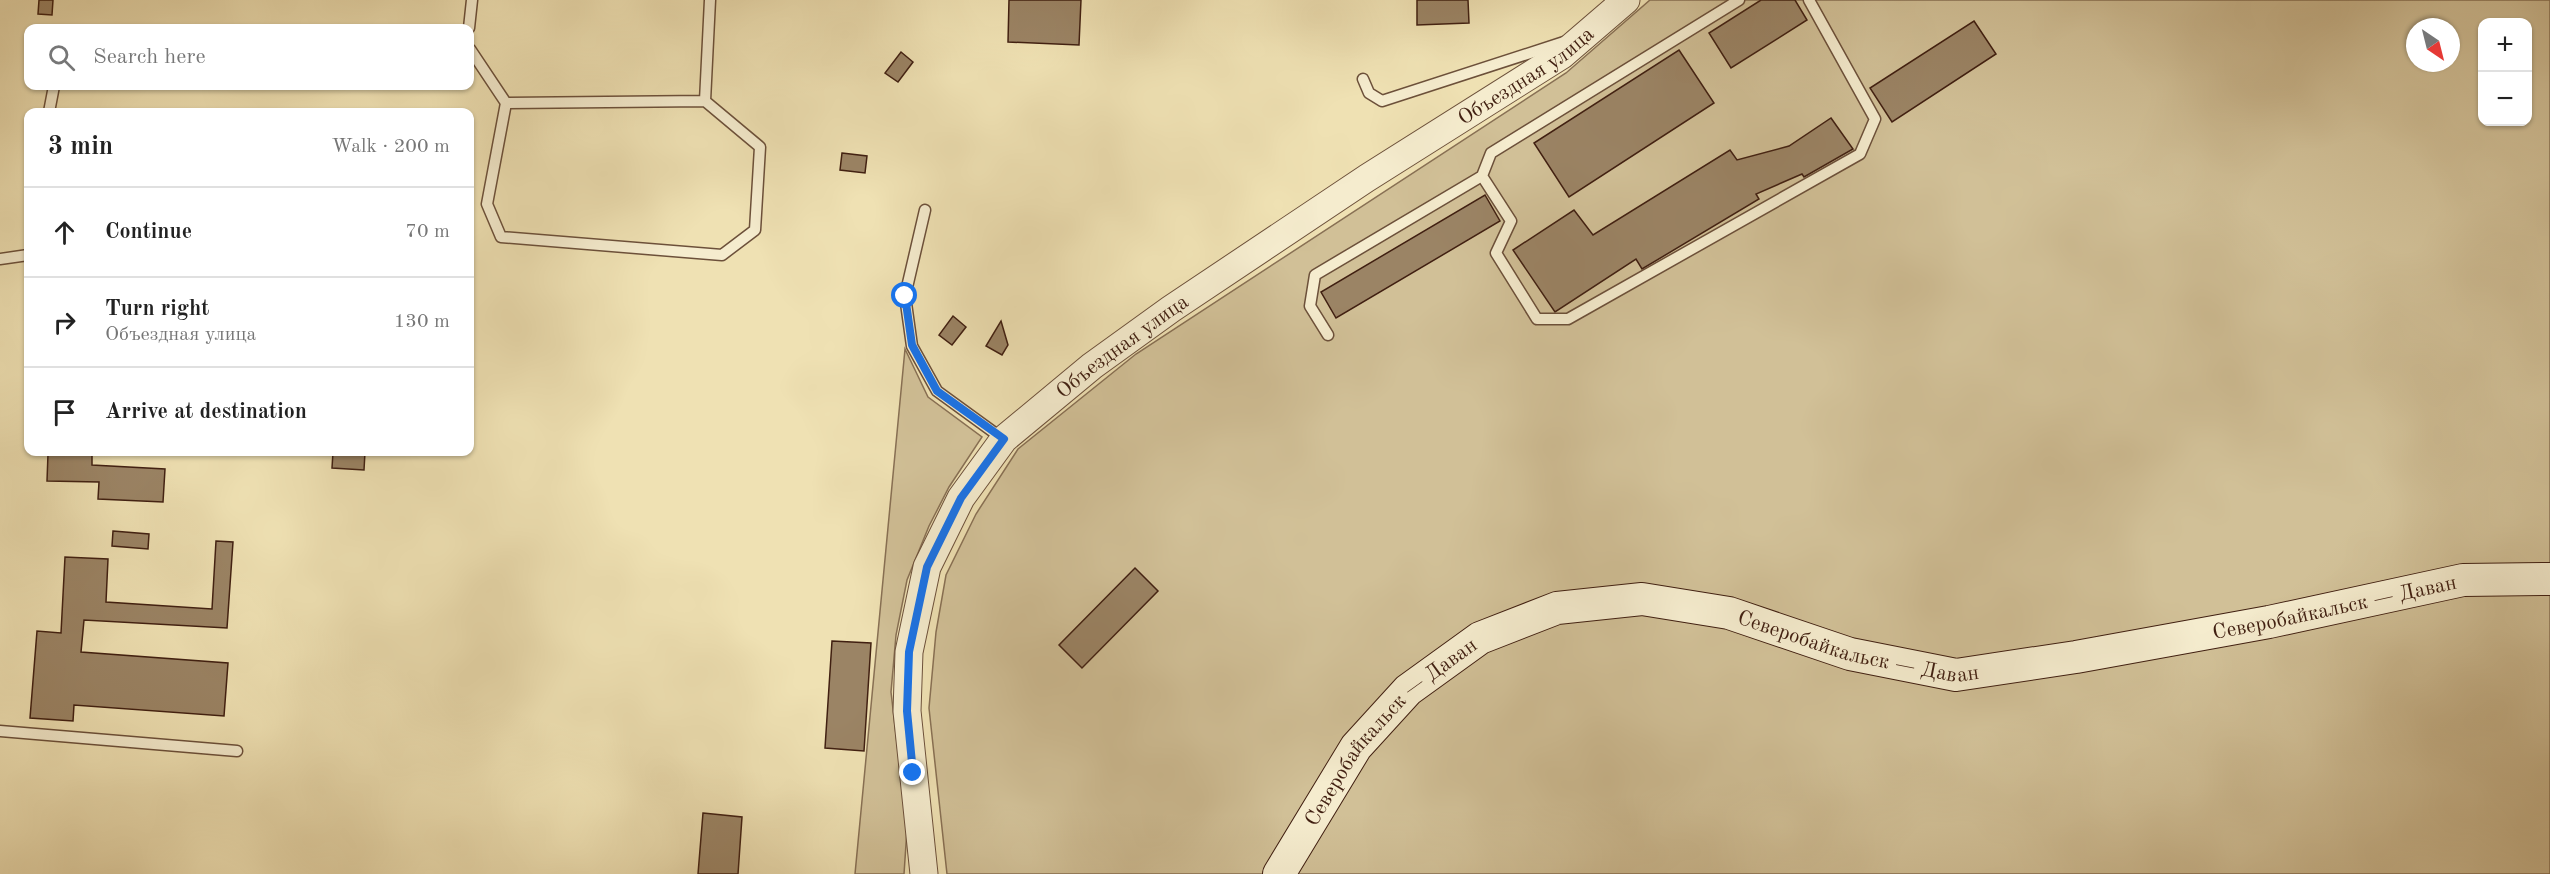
<!DOCTYPE html>
<html lang="en">
<head>
<meta charset="utf-8">
<style>
	body { margin:0; font-family:"Old Standard TT",serif; background:#f2f2f2; color:#222 }
	.controls { position:absolute; right:18px; top:18px; display:grid; overflow:hidden; border-radius:12px; box-shadow:0 2px 4px #0004 }
	.controls button { width:54px; height:54px; display:grid; place-items:center; padding:0; border:0; border-bottom:2px solid #e0e0e0; background:#fff; color:#222; font:30px sans-serif }
	.compass { position:absolute; left:2406px; top:18px; width:54px; height:54px; border-radius:50%; background:#fff; box-shadow:0 2px 4px #0004; rotate:145deg }
	.stop { position:absolute; width:18px; height:18px; margin:-14px; border:4px solid #1a73e8; border-radius:50%; background:#fff }
	.stop.end { background:#1a73e8; border-color:#fff; box-shadow:0 2px 6px #0008 }
	.list { margin:0; padding:0; list-style:none }
	h2 { display:flex; justify-content:space-between; align-items:center; height:78px; margin:0; padding:0 24px; font-size:26px }
	h2 small { font-size:20px; font-weight:400; color:#767676 }
	.list li { display:grid; grid-template-columns:39px 1fr auto; gap:18px; align-items:center; box-sizing:border-box; height:90px; padding:0 24px; border-top:2px solid #e0e0e0 }
	.list b { display:block; font-size:22px; white-space:nowrap }
	.list p { margin:0; font-size:20px; white-space:nowrap; color:#767676 }
	.list em { font-size:20px; font-style:normal; color:#767676 }
	.icon { flex:none; width:33px; height:33px; fill:none; stroke:currentColor; stroke-width:2; stroke-linecap:round; stroke-linejoin:round }
	.map { position:relative; flex:none; width:2550px; height:874px; overflow:hidden }
	.search { position:absolute; background:#fff; box-shadow:0 2px 4px #0004; left:24px; top:24px; width:450px; height:66px; display:flex; align-items:center; gap:15px; box-sizing:border-box; padding:0 21px; border-radius:12px; color:#767676; font-size:22px }
	.panel { position:absolute; background:#fff; box-shadow:0 2px 4px #0004; left:24px; top:108px; width:450px; height:348px; border-radius:12px }
	.map>svg:first-child { display:block }
</style>
</head>
<body>
<div class="map">
<svg width="2550" height="874" viewBox="0 0 2550 874">
	<rect width="100%" height="100%" fill="#efe1b3"/>
	<filter id="stains"><feTurbulence type="fractalNoise" baseFrequency=".00333" numOctaves="4"/><feColorMatrix values="0 0 0 0 .2 0 0 0 0 .09 0 0 0 0 .02 0 0 0 .5 -.17"/></filter>
	<radialGradient id="worn" r=".72"><stop offset=".6" stop-color="#630" stop-opacity="0"/><stop offset="1" stop-color="#630" stop-opacity=".3"/></radialGradient>
	<path fill="#d1c097" stroke="#887054" stroke-width="1.5" fill-rule="evenodd" d="M1650 0H2550V874H947L929 708 936 632 946 575 976 514 1018 449 1136 354 1566 73ZM2482 22H2528V122H2482ZM2415 27H2451V63H2415Z
		M905 349 928 397 982 437 949 487 929 526 907 580 896 635 891 692 907 829 904 874H855Z"/>
	<path fill="#9b8465" stroke="#401f11" stroke-width="1.5" d="M39 0H53L52 15 38 14Z
		M1009 0H1081L1079 45 1008 42Z
		M1417 0H1468L1469 23 1417 25Z
		M1761 0H1795L1807 20 1731 68 1709 33Z
		M1974 21 1996 54 1892 122 1870 88Z
		M1679 50 1714 103 1569 197 1534 143Z
		M901 52 913 62 898 82 885 73Z
		M1831 118 1853 149 1804 177 1802 174 1756 194 1759 199 1642 269 1636 259 1555 312 1513 250 1574 210 1593 235 1730 150 1737 160 1789 146Z
		M842 153 867 156 865 173 840 170Z
		M1485 195 1500 221 1336 318 1321 292Z
		M953 316 966 327 952 345 939 335Z
		M1001 321 1008 345 1002 355 986 346Z
		M333 452H365L364 470 332 468Z
		M48 454 92 455V465L165 469 163 502 98 499 99 482 47 481Z
		M113 531 149 534 148 549 112 546Z
		M216 541 233 542 227 628 84 620 81 652 228 663 224 716 74 705 73 721 30 718 37 631 61 633 65 557 108 559 106 602 212 609Z
		M1135 568 1158 591 1082 668 1059 645Z
		M832 641 871 643 864 751 825 748Z
		M703 813 742 817 738 874H698Z"/>
	<g fill="none" stroke-linecap="round" stroke-linejoin="round">
		<g stroke="#6c503a" stroke-width="13">
			<path id="service" d="M1739 0 1491 153 1482 176 1511 221 1496 253 1537 319H1568L1860 154 1875 119 1809 0
				M469 28 472 0
				M470 49 506 103
				M1363 79 1369 93 1382 101 1564 42
				M705 101 760 147 755 230 722 255 501 237 487 204 506 103Z
				M705 101 710 0
				M49 112 54 86
				M925 210 905 296 912 346 937 391 1003 439
				M0 259 28 255
				M1328 335 1310 306 1315 275 1482 176
				M0 731 237 751"/>
		</g>
		<g stroke="#6c503a" stroke-width="29">
			<g id="tertiary">
				<path id="s1" d="M924 874 907 711 909 652 927 567 961 498 1004 439 1092 366 1171 309 1367 178 1562 55 1626 0"/>
			</g>
		</g>
		<g stroke="#401f11" stroke-width="34">
			<g id="secondary">
				<path id="s2" d="M1279 874 1356 747 1408 690 1480 638 1557 608 1642 599 1729 613 1850 654 1956 675 2076 657 2269 622 2463 580 2550 579"/>
			</g>
		</g>
		<use href="#service" stroke="#f5ecce" stroke-width="10"/>
		<use href="#tertiary" stroke="#f5ecce" stroke-width="27"/>
		<use href="#secondary" stroke="#f5ecce" stroke-width="32"/>
	</g>
	<g fill="none" stroke-linecap="round" stroke-linejoin="round">
		<path stroke="#1a73e8" stroke-width="8" d="M905 296 912 345 937 391 1004 439 961 498 927 567 909 652 907 711 913 773"/>
	</g>
	<g text-anchor="middle" stroke-width="6" stroke-linejoin="round" paint-order="stroke">
		<g font-size="21" fill="#401f11" stroke="#f5ecce">
			<text dy="7" stroke="none"><textPath href="#s1" startOffset="1096">Объездная улица</textPath></text>
			<text dy="7" stroke="none"><textPath href="#s1" startOffset="610">Объездная улица</textPath></text>
			<text dy="7" stroke="none"><textPath href="#s2" startOffset="1191">Северобайкальск — Даван</textPath></text>
			<text dy="7" stroke="none"><textPath href="#s2" startOffset="705">Северобайкальск — Даван</textPath></text>
			<text dy="7" stroke="none"><textPath href="#s2" startOffset="183">Северобайкальск — Даван</textPath></text>
		</g>
	</g>
	<rect width="100%" height="100%" filter="url(#stains)"/>
	<rect width="100%" height="100%" fill="url(#worn)"/>
</svg>
<div class="controls">
<button>+</button>
<button>−</button>
</div>
<svg class="compass" viewBox="-18 -18 36 36"><path d="M0-13l5 13h-10z" fill="#e53935"/><path d="M0 13l5-13h-10z" fill="#767676"/></svg>
<div class="stop" style="left:905px;top:296px"></div>
<div class="stop end" style="left:913px;top:773px"></div>
<div class="search"><svg class="icon" aria-label="search" viewBox="0 0 24 24"><circle cx="10" cy="10" r="6"/><path d="M15 15l6 6"/></svg>Search here</div>
<section class="panel">
<h2>3 min<small>Walk · 200 m</small></h2>
<ul class="list">
<li><svg class="icon" aria-label="ahead" viewBox="0 0 24 24"><path d="M12 20V5M6 11l6-6 6 6"/></svg><div><b>Continue</b></div><em>70 m</em></li>
<li><svg class="icon" aria-label="right" viewBox="0 0 24 24"><path d="M7 20v-9h11M14 6l5 5-5 5"/></svg><div><b>Turn right</b><p>Объездная улица</p></div><em>130 m</em></li>
<li><svg class="icon" aria-label="arrive" viewBox="0 0 24 24"><path d="M6 21V4h12l-3 4 3 4H6"/></svg><div><b>Arrive at destination</b></div></li>
</ul>
</section>
</div>
</body>
</html>
